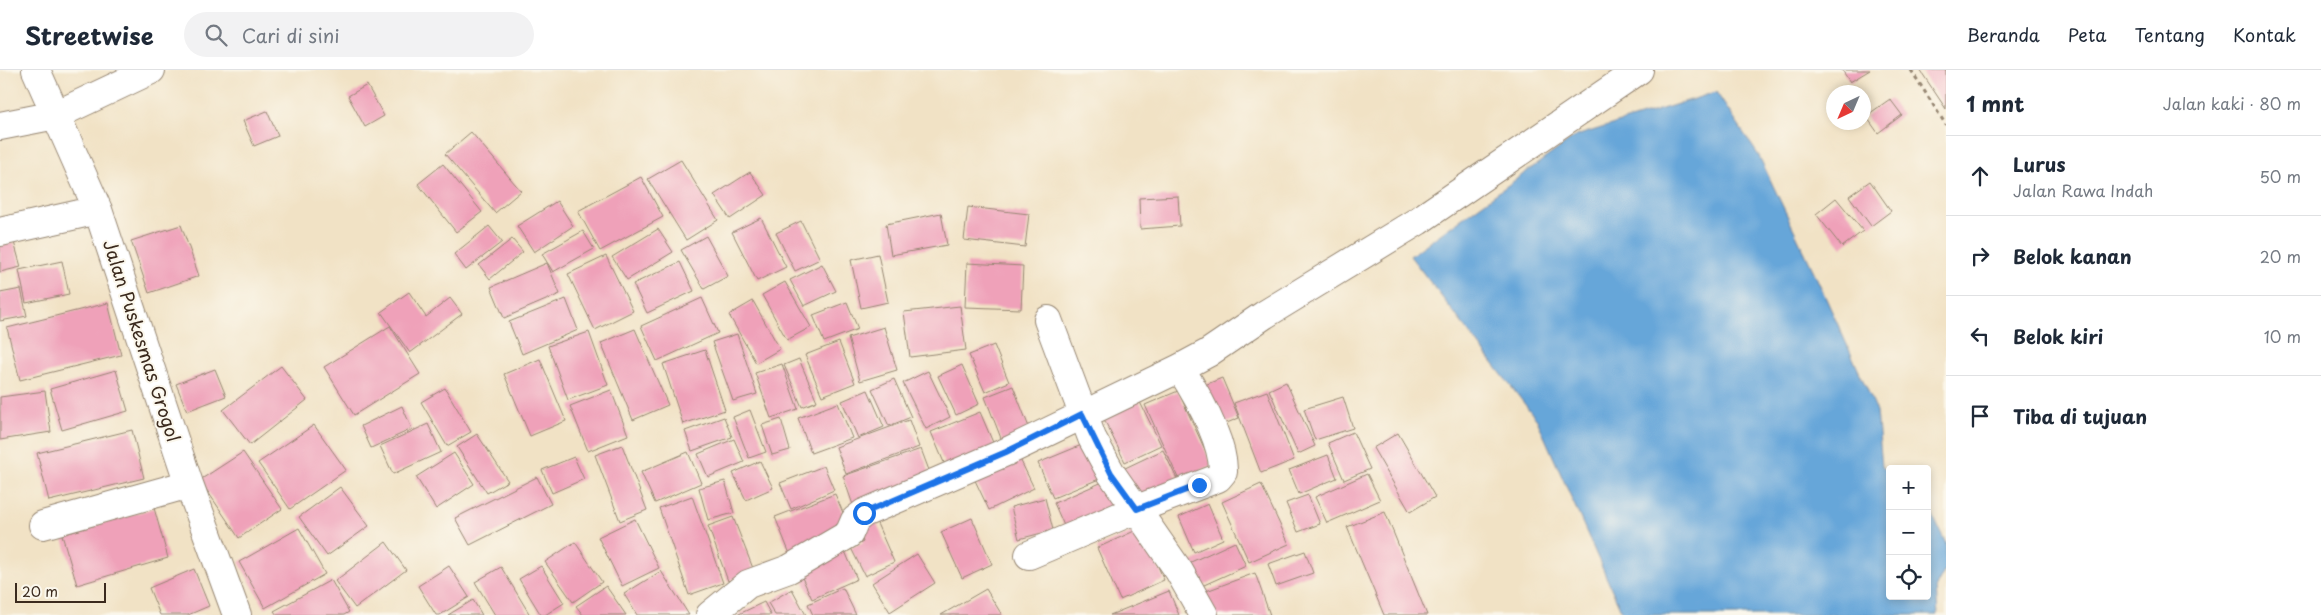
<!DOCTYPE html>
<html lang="id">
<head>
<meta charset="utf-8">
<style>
	body { margin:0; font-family:"Playpen Sans",sans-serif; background:#f2f2f3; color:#1f2937 }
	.controls { position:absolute; right:15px; bottom:15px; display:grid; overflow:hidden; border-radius:5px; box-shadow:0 2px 8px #0003 }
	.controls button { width:45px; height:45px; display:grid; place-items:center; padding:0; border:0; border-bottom:1px solid #e0e1e3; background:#fff; color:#1f2937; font:25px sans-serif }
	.compass { position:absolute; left:1826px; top:15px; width:45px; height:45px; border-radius:50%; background:#fff; box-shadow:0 2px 8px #0003; rotate:224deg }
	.scale { position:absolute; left:15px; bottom:12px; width:91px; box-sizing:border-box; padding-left:5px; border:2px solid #3b2a1e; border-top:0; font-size:14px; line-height:18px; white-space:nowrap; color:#3b2a1e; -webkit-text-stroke:4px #fbf7ec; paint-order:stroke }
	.stop { position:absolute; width:15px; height:15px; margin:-11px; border:4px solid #1a73e8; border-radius:50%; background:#fff }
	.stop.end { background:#1a73e8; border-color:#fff; box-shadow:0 1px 5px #0008 }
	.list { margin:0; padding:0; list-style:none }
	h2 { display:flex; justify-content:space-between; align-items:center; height:65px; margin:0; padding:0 20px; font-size:21px }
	h2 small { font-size:16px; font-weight:400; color:#747a83 }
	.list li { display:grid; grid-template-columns:32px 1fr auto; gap:15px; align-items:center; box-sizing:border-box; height:80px; padding:0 20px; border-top:1px solid #e0e1e3 }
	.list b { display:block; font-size:19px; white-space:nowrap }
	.list p { margin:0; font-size:16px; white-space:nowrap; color:#747a83 }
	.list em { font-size:16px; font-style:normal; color:#747a83 }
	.icon { flex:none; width:28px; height:28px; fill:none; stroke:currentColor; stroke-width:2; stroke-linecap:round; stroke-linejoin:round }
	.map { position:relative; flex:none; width:1946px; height:545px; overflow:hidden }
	header { display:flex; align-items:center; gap:30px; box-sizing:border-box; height:70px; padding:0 25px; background:#fff; border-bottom:1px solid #e0e1e3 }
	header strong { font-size:24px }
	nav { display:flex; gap:28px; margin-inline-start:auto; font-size:18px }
	.search { width:350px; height:45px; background:#f2f2f3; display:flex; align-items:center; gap:12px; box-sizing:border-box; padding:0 18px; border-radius:28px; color:#747a83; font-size:19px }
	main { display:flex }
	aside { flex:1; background:#fff }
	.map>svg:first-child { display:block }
</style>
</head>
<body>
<header>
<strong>Streetwise</strong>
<div class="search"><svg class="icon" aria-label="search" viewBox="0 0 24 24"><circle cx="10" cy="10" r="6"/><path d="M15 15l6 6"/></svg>Cari di sini</div>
<nav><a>Beranda</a><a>Peta</a><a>Tentang</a><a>Kontak</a></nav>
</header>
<main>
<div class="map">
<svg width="1946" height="545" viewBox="0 0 1946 545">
	<rect width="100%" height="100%" fill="#fbf7ec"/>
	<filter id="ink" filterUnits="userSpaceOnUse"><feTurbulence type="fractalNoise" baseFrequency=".02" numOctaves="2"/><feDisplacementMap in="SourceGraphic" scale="10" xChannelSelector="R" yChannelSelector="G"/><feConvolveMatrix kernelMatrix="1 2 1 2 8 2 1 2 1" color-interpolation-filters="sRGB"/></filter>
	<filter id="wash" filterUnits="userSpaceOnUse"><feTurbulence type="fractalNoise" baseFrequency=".0096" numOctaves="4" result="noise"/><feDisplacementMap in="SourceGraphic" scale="20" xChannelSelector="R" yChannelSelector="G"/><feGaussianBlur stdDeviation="1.12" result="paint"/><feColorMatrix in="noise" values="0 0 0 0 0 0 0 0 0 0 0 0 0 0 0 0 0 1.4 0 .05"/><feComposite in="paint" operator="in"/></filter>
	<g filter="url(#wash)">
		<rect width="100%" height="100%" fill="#f1e2c5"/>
		<path fill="#66a6d9" stroke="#50687c" d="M1716 22 1759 86 1814 202 1877 341 1882 397 1890 403V526H1927V433L1946 474V498L1936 517 1938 545H1623L1537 350 1410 186 1576 66Z"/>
		<g id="blocks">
			<path fill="#efa1b9" d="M1842 0H1870L1850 12Z
				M1920 0H1946V39Z
				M367 15 384 46 365 57 348 26Z
				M1890 29 1902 45 1878 63 1866 46Z
				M267 41 278 66 254 76 243 51Z
				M471 62 521 121 495 143 445 84Z
				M681 90 718 150 686 170 648 109Z
				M443 94 482 142 456 162 418 114Z
				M750 102 766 125 730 149 714 125Z
				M641 107 663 147 600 181 578 141Z
				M1870 111 1891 141 1871 156 1849 126Z
				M1178 126 1180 156 1140 159 1139 128Z
				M1836 128 1863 161 1842 177 1816 144Z
				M557 131 573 156 534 182 517 156Z
				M968 137 1029 144 1025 177 964 170Z
				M941 143 947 175 891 185 886 154Z
				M761 148 786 197 757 211 732 162Z
				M801 151 820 189 795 201 776 163Z
				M181 155 199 206 149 223 131 171Z
				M489 156 502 172 466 200 454 184Z
				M658 159 673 182 627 210 612 187Z
				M583 161 594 179 553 202 542 184Z
				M706 166 728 206 704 219 681 180Z
				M512 169 523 182 490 209 479 195Z
				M14 172 21 197 0 202V175Z
				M878 184 888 232 861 238 851 190Z
				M606 186 633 241 595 260 568 204Z
				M62 191 69 224 26 233 19 200Z
				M680 192 694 221 647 243 633 214Z
				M547 193 560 224 504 248 491 217Z
				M967 193 1023 196 1021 239 965 237Z
				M822 194 836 221 804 236 790 210Z
				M785 212 811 257 787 270 762 225Z
				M21 219 27 246 0 251V223Z
				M409 222 426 247 450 228 462 244 410 283 381 242Z
				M702 228 718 263 657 291 641 256Z
				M566 229 578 260 522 284 509 252Z
				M753 231 780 279 756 293 729 245Z
				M847 232 858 259 824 272 813 245Z
				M108 233 121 285 20 310 7 258Z
				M960 236 966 280 910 287 904 242Z
				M390 256 420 304 354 345 324 297Z
				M884 257 897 300 860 311 848 268Z
				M635 259 668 335 633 350 601 273Z
				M589 262 608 315 568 330 548 276Z
				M737 264 757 324 733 331 712 272Z
				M839 272 855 313 822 326 805 285Z
				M994 275 1009 312 985 322 969 285Z
				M705 280 725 340 683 354 663 294Z
				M540 289 566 351 530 366 504 304Z
				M799 289 817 331 802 337 784 295Z
				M782 294 798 339 771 348 755 303Z
				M962 295 979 334 956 345 938 306Z
				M281 296 307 330 250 375 223 340Z
				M215 299 226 326 187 341 176 314Z
				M116 300 128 341 62 360 50 319Z
				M928 301 950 347 926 359 903 313Z
				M1222 308 1239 348 1212 359 1195 319Z
				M894 309 911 347 889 356 872 319Z
				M1286 312 1315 376 1298 384 1269 320Z
				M1013 316 1032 365 1004 376 985 327Z
				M445 318 471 362 447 376 421 332Z
				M611 320 628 365 588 381 570 336Z
				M868 320 884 357 858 368 842 331Z
				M45 321 51 362 0 370V327Z
				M1178 321 1212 395 1179 410 1145 335Z
				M1267 321 1294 390 1261 403 1234 333Z
				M1137 326 1161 375 1125 392 1101 343Z
				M1343 327 1353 358 1315 370 1304 339Z
				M838 333 852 368 811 383 798 348Z
				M402 336 412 359 371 378 361 356Z
				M750 340 766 382 749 388 733 347Z
				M980 342 997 382 948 402 931 362Z
				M724 347 732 367 692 381 685 361Z
				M781 349 790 380 772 385 762 355Z
				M909 350 919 377 846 404 836 377Z
				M428 354 441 382 393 404 380 376Z
				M314 355 346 400 290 439 258 393Z
				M132 360 144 408 49 431 37 383Z
				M1353 362 1370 399 1344 410 1328 373Z
				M1398 363 1435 427 1410 442 1373 378Z
				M477 364 508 411 487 423 457 377Z
				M734 369 744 392 708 407 698 384Z
				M1084 374 1099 409 1053 428 1038 393Z
				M622 375 647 440 620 451 595 385Z
				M921 379 933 411 854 438 843 406Z
				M1163 380 1177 409 1137 428 1123 399Z
				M243 382 282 439 239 468 200 410Z
				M688 382 701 413 655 433 641 402Z
				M454 383 474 414 436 439 416 407Z
				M1018 385 1034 418 989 440 973 406Z
				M1328 385 1337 408 1299 424 1289 400Z
				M574 387 584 409 552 423 542 400Z
				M760 391 773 418 746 430 733 403Z
				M824 396 834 420 791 439 780 413Z
				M1367 404 1380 430 1327 453 1315 427Z
				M537 407 551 434 470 475 455 448Z
				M725 411 734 443 708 450 699 418Z
				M1105 411 1120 444 1069 467 1054 433Z
				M1261 414 1289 474 1249 492 1222 432Z
				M340 417 369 456 327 486 299 447Z
				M835 424 850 459 790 484 775 447Z
				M1308 425 1320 454 1298 462 1286 433Z
				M692 426 723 513 689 525 659 438Z
				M1045 428 1053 460 1019 469 1011 437Z
				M1208 434 1223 469 1194 482 1179 447Z
				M154 438 168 488 77 515 62 465Z
				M1385 442 1427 545H1384L1347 457Z
				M733 447 754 501 728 511 708 456Z
				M972 448 992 494 962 508 941 462Z
				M635 449 659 498 622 516 598 467Z
				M875 449 894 492 865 506 851 478 863 472 857 455Z
				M299 458 325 504 265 538 239 492Z
				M1141 458 1164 510 1120 530 1097 478Z
				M386 472 406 500 355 538 335 511Z
				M575 472 602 512 573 532 545 492Z
				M1235 472 1246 496 1193 520 1182 496Z
				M844 479 857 509 812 529 798 499Z
				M1305 481 1313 503 1276 516 1268 494Z
				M917 484 935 513 890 542 872 513Z
				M449 496 469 527 440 545H436L418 516Z
				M541 496 564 533 545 545H541L519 509Z
				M501 497 530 545H495L475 512Z
				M194 499 209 536 188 545H160L149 518Z
				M661 501 689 545H637L624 524Z
				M1255 503 1270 545H1209L1201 523Z
				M331 510 349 542 344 545H277L274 541Z
				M606 516 626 545H583L576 536Z
				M843 518 856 545H813L808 534Z
				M792 519 806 545H775L768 533Z
				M986 519 1002 545H941Z
				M1169 521 1179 545H1110Z
				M473 530 482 545H448Z
				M764 532 771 545H737Z"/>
		</g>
	</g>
	<g filter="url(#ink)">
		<use href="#blocks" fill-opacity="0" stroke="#968672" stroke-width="1"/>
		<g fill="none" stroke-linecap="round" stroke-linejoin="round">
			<g stroke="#968672" stroke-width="30">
				<path id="minor" d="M36 0 98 140 189 414 237 545
					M0 56 56 45 151 0
					M0 162 98 140
					M1048 250 1092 368 1111 403 1179 501 1204 545
					M43 455 189 414
					M1029 485 1137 439 1218 408 1223 402C1224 371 1197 325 1180 298L1208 283 1264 245 1418 151 1639 0
					M710 545 748 514 789 499 849 464 855 450 864 443 1006 382 1180 298"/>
			</g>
			<path stroke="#968672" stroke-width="3" stroke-dasharray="4 4" stroke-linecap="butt" d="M1911 0 1946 55"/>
			<use href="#minor" stroke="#fff" stroke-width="28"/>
		</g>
	</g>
	<g fill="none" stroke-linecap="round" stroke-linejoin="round" filter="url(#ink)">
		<path stroke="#1a73e8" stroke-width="6" d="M864 443 1006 382 1082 344 1111 403 1137 439 1199 415"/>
	</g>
	<g text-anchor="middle" stroke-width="4" stroke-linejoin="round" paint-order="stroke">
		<g font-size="18" fill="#3b2a1e" stroke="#fbf7ec">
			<text transform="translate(141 271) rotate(72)" y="6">Jalan Puskesmas Grogol</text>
		</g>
	</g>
</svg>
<div class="controls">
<button>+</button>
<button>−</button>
<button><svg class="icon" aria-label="locate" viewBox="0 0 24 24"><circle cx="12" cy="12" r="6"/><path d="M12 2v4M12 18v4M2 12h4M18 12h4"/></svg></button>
</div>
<svg class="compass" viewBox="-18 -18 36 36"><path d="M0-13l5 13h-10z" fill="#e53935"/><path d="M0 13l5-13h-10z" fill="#747a83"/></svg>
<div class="scale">20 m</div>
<div class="stop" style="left:864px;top:443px"></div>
<div class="stop end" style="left:1199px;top:415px"></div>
</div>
<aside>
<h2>1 mnt<small>Jalan kaki · 80 m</small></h2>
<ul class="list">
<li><svg class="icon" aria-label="ahead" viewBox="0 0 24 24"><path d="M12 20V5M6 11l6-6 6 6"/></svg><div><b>Lurus</b><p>Jalan Rawa Indah</p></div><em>50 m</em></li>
<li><svg class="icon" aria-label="right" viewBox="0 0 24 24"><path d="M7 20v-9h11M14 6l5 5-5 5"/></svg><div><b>Belok kanan</b></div><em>20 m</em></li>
<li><svg class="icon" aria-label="left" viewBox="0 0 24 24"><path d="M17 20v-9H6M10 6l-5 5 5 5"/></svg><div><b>Belok kiri</b></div><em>10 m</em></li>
<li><svg class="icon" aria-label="arrive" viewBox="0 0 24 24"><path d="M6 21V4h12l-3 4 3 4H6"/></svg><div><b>Tiba di tujuan</b></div></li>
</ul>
</aside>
</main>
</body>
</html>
